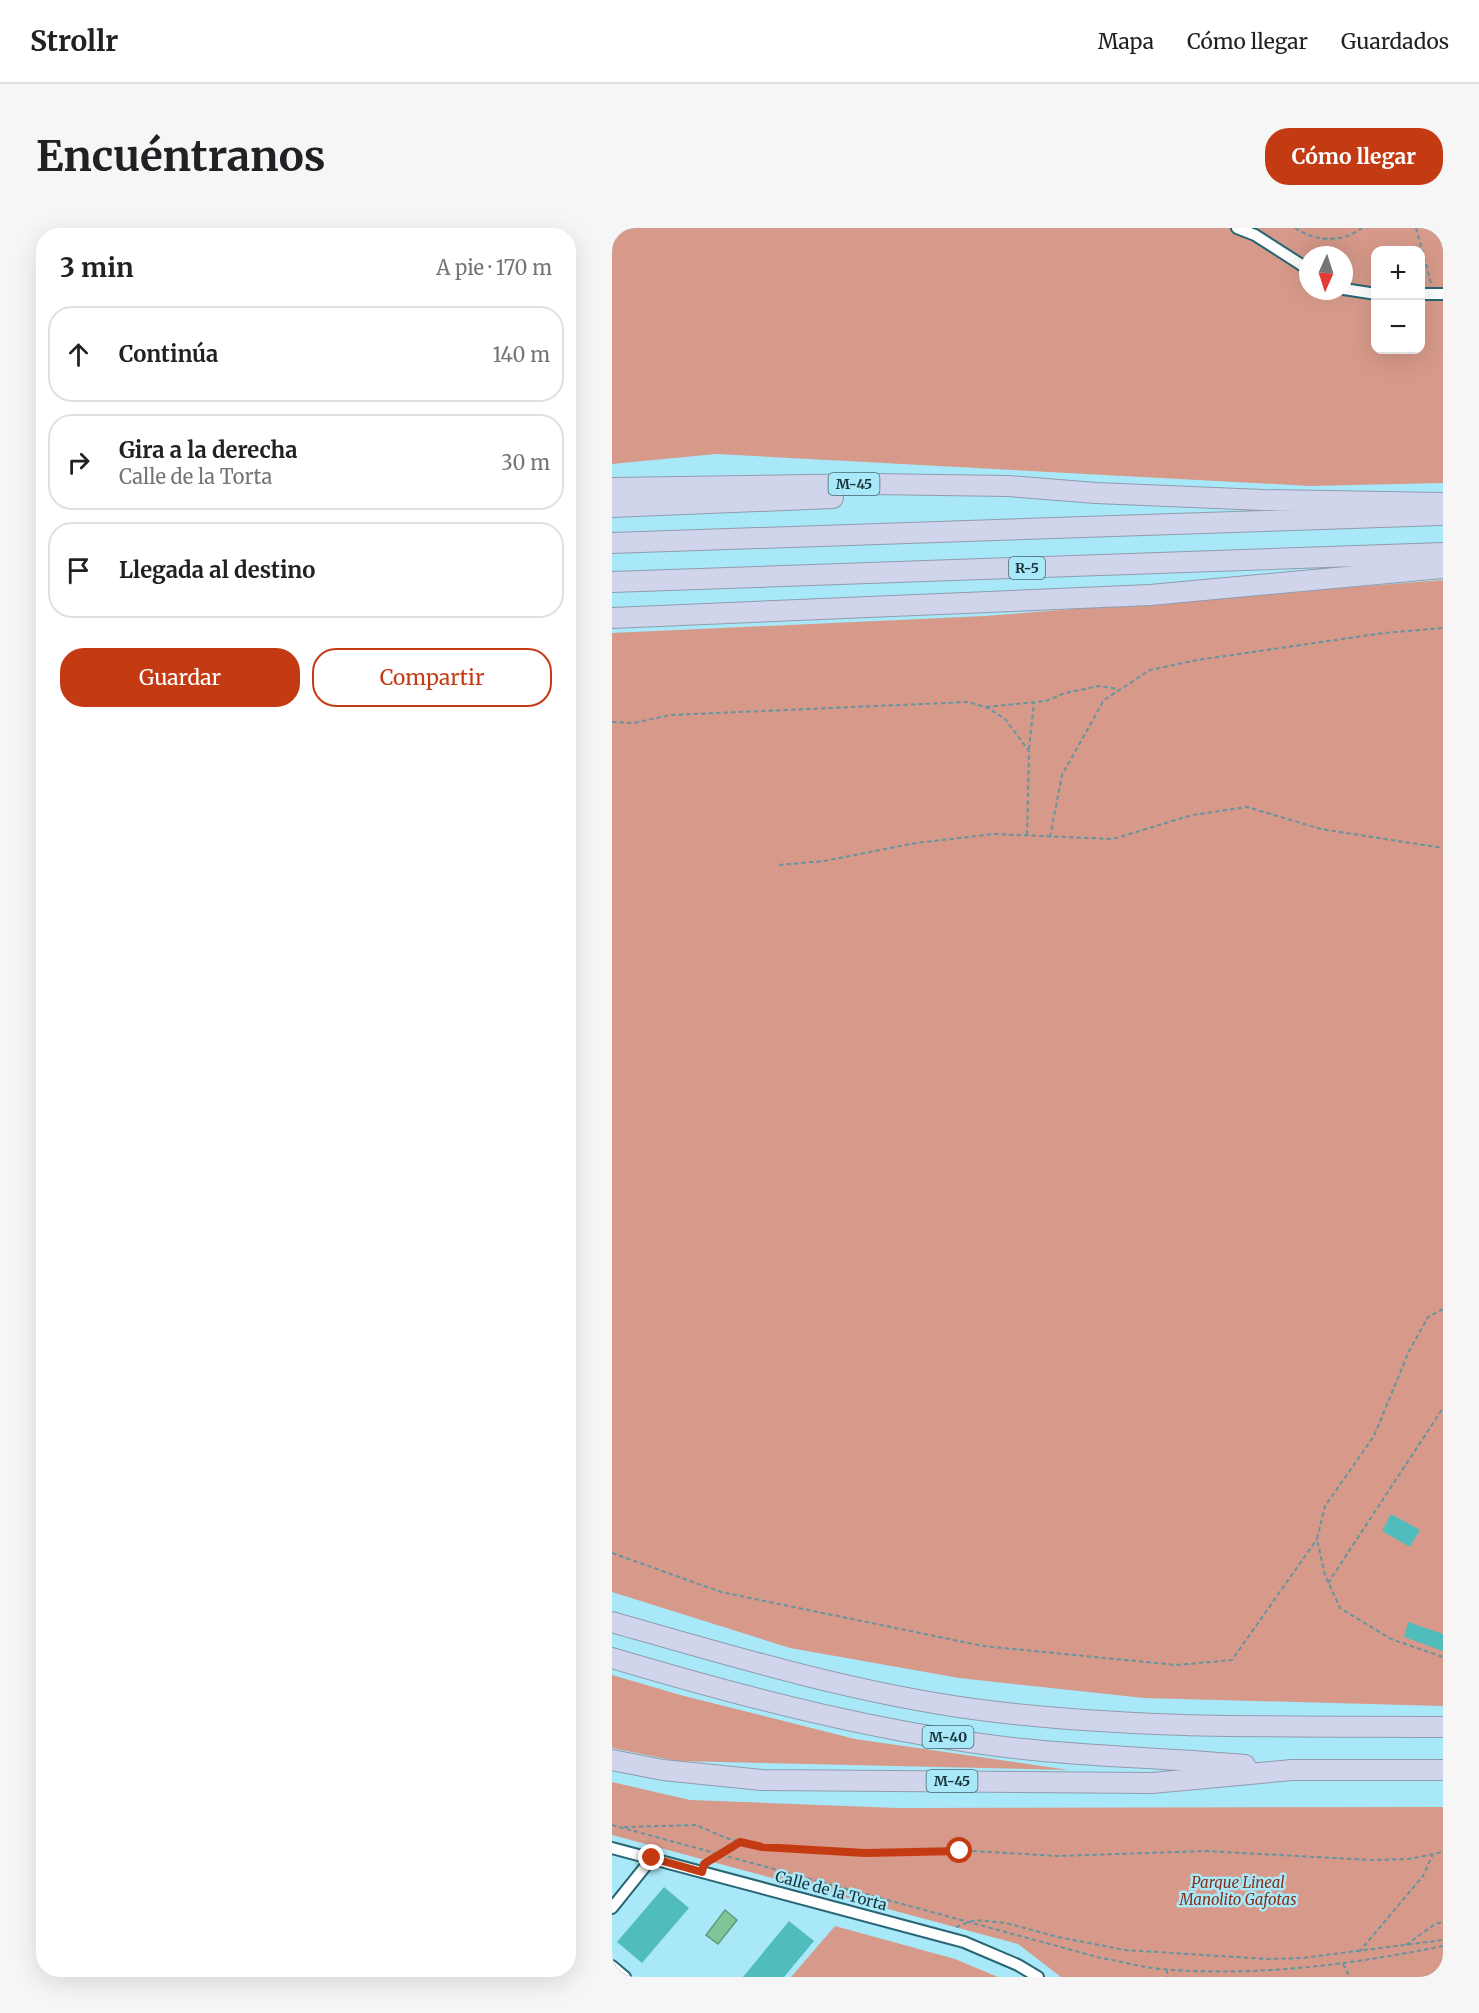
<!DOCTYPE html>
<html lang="es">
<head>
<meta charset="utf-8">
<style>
	body { margin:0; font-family:Merriweather,serif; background:#f6f6f6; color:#202124 }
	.controls { position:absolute; right:18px; top:18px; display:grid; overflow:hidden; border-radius:12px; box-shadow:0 6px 24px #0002 }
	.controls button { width:54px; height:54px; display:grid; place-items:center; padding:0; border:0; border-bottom:2px solid #e0e0e0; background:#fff; color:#202124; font:30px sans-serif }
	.compass { position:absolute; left:687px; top:18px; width:54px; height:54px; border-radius:50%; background:#fff; box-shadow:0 6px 24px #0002; rotate:183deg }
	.stop { position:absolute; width:18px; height:18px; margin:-14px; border:4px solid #c43b13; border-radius:50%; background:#fff }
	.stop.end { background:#c43b13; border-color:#fff; box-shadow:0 2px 6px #0008 }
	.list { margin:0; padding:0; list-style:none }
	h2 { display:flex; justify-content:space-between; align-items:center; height:78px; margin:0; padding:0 24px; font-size:26px }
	h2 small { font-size:20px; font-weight:400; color:#757577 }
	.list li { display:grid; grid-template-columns:39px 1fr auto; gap:18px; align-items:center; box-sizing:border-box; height:96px; margin:0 12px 12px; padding:0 12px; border:2px solid #e0e0e0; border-radius:24px }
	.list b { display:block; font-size:22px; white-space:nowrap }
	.list p { margin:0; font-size:20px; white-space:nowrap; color:#757577 }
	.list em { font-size:20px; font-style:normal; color:#757577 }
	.actions { display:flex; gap:12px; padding:18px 24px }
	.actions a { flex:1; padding:14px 0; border:2px solid #c43b13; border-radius:24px; text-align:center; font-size:21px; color:#c43b13 }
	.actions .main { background:#c43b13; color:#fff }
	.icon { flex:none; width:33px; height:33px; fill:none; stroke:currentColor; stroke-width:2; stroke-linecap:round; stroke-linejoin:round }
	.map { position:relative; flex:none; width:831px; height:1749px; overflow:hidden; border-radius:24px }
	header { display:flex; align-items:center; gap:36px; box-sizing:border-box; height:84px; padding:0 30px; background:#fff; border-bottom:2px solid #e0e0e0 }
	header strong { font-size:28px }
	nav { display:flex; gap:33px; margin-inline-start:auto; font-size:21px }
	.intro { display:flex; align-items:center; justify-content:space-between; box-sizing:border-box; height:144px; padding:0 36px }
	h1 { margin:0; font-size:42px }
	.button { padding:15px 27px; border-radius:24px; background:#c43b13; color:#fff; font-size:21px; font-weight:700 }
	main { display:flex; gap:36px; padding:0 36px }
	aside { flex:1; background:#fff; border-radius:24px; box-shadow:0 6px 24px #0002 }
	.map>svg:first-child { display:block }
</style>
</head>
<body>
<header>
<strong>Strollr</strong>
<nav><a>Mapa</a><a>Cómo llegar</a><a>Guardados</a></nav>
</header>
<div class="intro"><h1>Encuéntranos</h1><a class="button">Cómo llegar</a></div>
<main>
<aside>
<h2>3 min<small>A pie · 170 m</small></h2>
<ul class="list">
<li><svg class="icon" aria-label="ahead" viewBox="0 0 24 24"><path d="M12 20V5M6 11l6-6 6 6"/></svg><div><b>Continúa</b></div><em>140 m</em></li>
<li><svg class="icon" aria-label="right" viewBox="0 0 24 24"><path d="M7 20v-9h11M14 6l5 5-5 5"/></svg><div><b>Gira a la derecha</b><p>Calle de la Torta</p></div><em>30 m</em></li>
<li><svg class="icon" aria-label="arrive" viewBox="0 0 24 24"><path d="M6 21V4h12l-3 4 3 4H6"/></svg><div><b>Llegada al destino</b></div></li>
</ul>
<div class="actions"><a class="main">Guardar</a><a>Compartir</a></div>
</aside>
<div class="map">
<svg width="831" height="1749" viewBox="0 0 831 1749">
	<rect width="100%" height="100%" fill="#a9e8f8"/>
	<path fill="#d79a8a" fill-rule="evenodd" d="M0 0H831V255L698 258 104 226 0 236ZM764 22H808V122H764ZM696 27H732V63H696Z
		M831 352V1478L532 1470 347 1450 178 1420 0 1364V405L373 388Z
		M0 1447 72 1468 243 1511 457 1542 64 1533 0 1520Z
		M0 1554 78 1572 285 1580 831 1579V1749H449L406 1716 0 1607Z
		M223 1698 343 1731 386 1749H179Z"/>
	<path fill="#7ec597" stroke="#60997b" stroke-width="1.5" d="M113 1682 125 1692 106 1716 94 1707Z"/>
	<path fill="#51bcbc" d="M779 1286 808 1302 798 1319 770 1303Z
		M796 1394 831 1406V1423L792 1409Z
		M52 1659 77 1680 30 1735 5 1714Z
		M177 1693 202 1713 172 1749H131Z"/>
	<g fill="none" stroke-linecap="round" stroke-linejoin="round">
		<g stroke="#276674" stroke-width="14">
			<path id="minor" d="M625 0 643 7 696 41
				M732 61 764 66
				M808 66H831
				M0 1620 352 1714 406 1737 426 1749
				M0 1680 40 1630
				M0 1738 13 1749"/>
		</g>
		<g stroke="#909cad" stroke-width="22">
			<path id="motorway" d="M0 260 260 256 396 258 484 265 651 272 831 275
				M0 279 221 270
				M0 315 828 287
				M0 354 831 325
				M0 390 538 367 831 340
				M0 1394C119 1428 238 1464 361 1481 517 1502 674 1498 831 1499
				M0 1430C135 1470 271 1506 411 1521 485 1529 559 1530 633 1537
				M0 1532 51 1542 150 1552 540 1555 680 1542H831"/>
		</g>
		<path stroke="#66949f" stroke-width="2" stroke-dasharray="4.5 3" stroke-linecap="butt" d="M683 0C704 14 730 15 750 0
			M804 0 819 55
			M808 84 812 77
			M374 479 434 473 453 465 487 458 506 461
			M0 494 21 495 59 487 356 474 376 480 393 491 417 523 415 608
			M417 521 422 474
			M438 609 450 547 492 472 538 442 585 432 772 405 831 400
			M167 637 212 633 304 615 382 606 501 611 580 587 635 579 709 601 831 620
			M831 1081 816 1089 797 1123 762 1208 713 1278 705 1311 713 1347 728 1380 779 1411 831 1429
			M0 1325 109 1364 371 1418 564 1437 620 1432 705 1311
			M716 1355 831 1180
			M0 1597 489 1730C508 1733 528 1739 548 1741 644 1749 737 1737 831 1718
			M12 1599 84 1597 114 1610 150 1619 253 1625 361 1623 446 1628 594 1623 759 1632 797 1631 831 1624
			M97 1633 128 1614
			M344 1699 363 1692 394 1695 446 1709 513 1722 655 1731 690 1730 831 1712
			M794 1717 823 1696 831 1694
			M747 1724 811 1648 821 1626
			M731 1736 738 1749
			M555 1741V1749"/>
		<use href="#minor" stroke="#fff" stroke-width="10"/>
		<use href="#motorway" stroke="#d0d5eb" stroke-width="20"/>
	</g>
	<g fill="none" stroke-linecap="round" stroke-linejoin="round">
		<path stroke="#c43b13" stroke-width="8" d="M40 1630 90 1644 92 1636 128 1614 150 1619 253 1625 348 1623"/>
	</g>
	<g text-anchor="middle" stroke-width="5" stroke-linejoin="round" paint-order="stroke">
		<g fill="#a9e8f8" stroke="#446972" stroke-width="1.5">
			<rect x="216.5" y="245" width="51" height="22" rx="4.5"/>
			<rect x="397" y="329" width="36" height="22" rx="4.5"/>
			<rect x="310.5" y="1498" width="51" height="22" rx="4.5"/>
			<rect x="314.5" y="1542" width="51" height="22" rx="4.5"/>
		</g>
		<g font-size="14" font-weight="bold" fill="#193339">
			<text x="242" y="261">M-45</text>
			<text x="415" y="345">R-5</text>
			<text x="336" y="1514">M-40</text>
			<text x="340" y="1558">M-45</text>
		</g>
		<g font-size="15" font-style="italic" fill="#882f17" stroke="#a9e8f8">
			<text x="626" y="1660">Parque Lineal<tspan x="626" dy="17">Manolito Gafotas</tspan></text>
		</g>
		<g font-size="15" fill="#193339" stroke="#a9e8f8">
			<text transform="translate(219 1663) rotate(15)" y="5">Calle de la Torta</text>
		</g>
	</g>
</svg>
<div class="controls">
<button>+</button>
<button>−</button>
</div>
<svg class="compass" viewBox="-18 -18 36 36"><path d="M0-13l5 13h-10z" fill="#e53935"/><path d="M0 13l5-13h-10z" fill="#757577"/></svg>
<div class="stop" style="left:348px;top:1623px"></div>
<div class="stop end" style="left:40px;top:1630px"></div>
</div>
</main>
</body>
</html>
